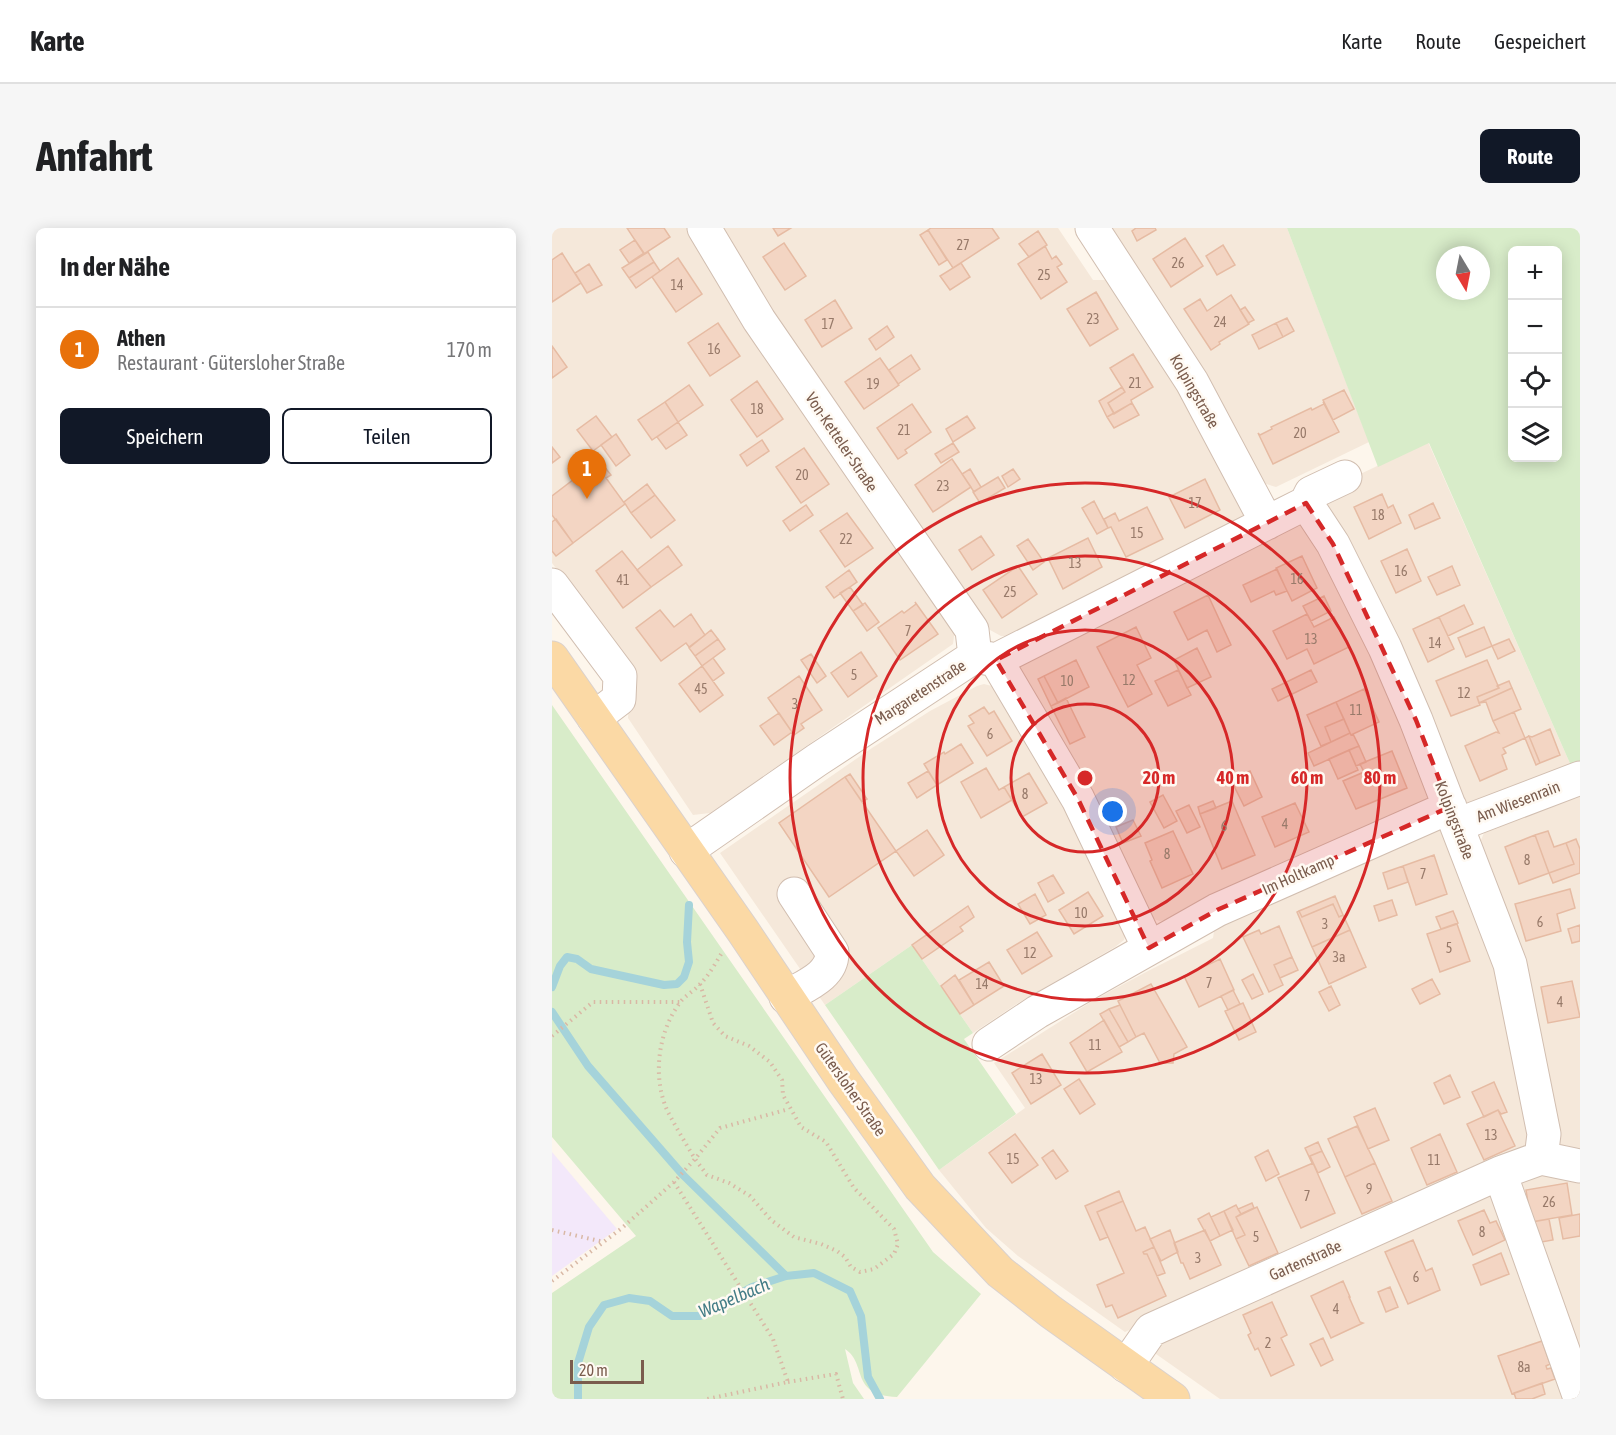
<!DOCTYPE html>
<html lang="de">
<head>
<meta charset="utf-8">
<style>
	body { margin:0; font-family:"Asap Condensed",sans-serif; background:#f6f6f6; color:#202124 }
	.controls { position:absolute; right:18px; top:18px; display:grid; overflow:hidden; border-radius:9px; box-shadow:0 3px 15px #0003 }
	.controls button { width:54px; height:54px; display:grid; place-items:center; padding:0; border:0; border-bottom:2px solid #e0e0e0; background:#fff; color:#202124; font:30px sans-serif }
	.compass { position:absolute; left:884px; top:18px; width:54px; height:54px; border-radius:50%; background:#fff; box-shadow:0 3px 15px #0003; rotate:170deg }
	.scale { position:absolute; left:18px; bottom:15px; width:74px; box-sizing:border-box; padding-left:6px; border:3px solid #7a5c4d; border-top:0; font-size:16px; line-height:21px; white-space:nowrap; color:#7a5c4d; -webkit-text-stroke:4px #fffaf3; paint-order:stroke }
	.you { position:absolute; left:561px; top:584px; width:21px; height:21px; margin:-15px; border:4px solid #fff; border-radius:50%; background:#1a73e8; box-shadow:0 0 0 9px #1a73e833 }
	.badge { display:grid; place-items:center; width:39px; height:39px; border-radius:50%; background:#111827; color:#fff; font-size:20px; font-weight:700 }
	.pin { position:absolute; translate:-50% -50px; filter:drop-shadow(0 2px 3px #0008) }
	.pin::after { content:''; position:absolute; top:32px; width:21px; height:18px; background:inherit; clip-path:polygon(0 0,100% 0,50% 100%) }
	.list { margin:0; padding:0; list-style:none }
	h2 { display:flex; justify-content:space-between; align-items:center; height:78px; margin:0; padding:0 24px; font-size:26px }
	h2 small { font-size:20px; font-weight:400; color:#757577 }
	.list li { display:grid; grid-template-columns:39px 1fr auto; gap:18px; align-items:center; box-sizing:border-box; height:84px; padding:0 24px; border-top:2px solid #e0e0e0 }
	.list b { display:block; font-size:22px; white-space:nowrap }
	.list p { margin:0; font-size:20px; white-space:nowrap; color:#757577 }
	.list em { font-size:20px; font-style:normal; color:#757577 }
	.actions { display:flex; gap:12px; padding:18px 24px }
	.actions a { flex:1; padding:14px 0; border:2px solid #111827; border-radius:9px; text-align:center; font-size:21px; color:#111827 }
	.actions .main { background:#111827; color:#fff }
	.icon { flex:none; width:33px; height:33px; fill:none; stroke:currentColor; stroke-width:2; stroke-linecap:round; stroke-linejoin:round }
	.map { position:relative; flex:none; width:1028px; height:1171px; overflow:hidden; border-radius:9px }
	header { display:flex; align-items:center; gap:36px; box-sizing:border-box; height:84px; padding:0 30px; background:#fff; border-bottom:2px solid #e0e0e0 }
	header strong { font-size:28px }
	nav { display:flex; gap:33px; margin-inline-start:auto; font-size:21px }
	.intro { display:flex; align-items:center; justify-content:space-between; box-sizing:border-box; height:144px; padding:0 36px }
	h1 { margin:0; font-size:42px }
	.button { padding:15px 27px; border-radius:9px; background:#111827; color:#fff; font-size:21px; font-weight:700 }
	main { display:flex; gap:36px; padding:0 36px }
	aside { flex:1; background:#fff; border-radius:9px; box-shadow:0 3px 15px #0003 }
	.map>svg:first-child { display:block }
</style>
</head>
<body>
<header>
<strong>Karte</strong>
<nav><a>Karte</a><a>Route</a><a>Gespeichert</a></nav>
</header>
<div class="intro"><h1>Anfahrt</h1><a class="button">Route</a></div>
<main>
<aside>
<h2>In der Nähe<small></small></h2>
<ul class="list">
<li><span class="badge" style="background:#e8710a">1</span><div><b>Athen</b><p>Restaurant · Gütersloher Straße</p></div><em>170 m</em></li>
</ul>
<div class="actions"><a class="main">Speichern</a><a>Teilen</a></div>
</aside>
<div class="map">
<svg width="1028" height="1171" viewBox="0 0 1028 1171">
	<rect width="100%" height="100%" fill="#fdf6ec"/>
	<path fill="#f5e8da" d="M0 0H137L403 401 401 416 158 585 141 587 76 490 79 441 0 335Z
		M169 0H506L541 52H562L628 162 692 284 690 292 461 408H449L438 402 431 395 222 88Z
		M554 0H735L817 214 724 259 708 254Z
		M876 214 1020 540 921 577 914 574 910 569 775 278 774 270 785 257Z
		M748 298 755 300 790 362 879 566 876 573 615 692 608 693 601 691 467 444 469 437 740 300Z
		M432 456 440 458 446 463 514 577 574 704 572 712 563 719 466 775 421 805 360 717 273 777 168 625 320 520 378 483 425 458Z
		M1028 565V929L1006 918 929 612 932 605 937 601Z
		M886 601 894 603 944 742 978 909 973 923 573 1104 466 1028 434 1000 387 942 473 880 442 835 542 772 596 743 661 710 663 697Z
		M995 942 1028 949V1144L965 953Z
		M935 961 949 967 1022 1171H668L604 1126 603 1119 606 1113Z"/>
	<path fill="#f3e8fa" d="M0 924 65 1001 0 1048Z"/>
	<path fill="#d8ecc9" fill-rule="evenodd" d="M735 0H1028V537L1020 540 877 215 826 239ZM960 22H1005V230H960ZM893 27H929V63H893Z
		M0 477 381 1024 429 1066 345 1169C297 1167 316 1136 293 1121L301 1155 312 1171H0V1065L84 1008 0 909Z
		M360 717 421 805 412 811 464 886 387 942 273 777Z"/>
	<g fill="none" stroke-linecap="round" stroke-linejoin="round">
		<path stroke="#a5d3da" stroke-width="8" d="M0 759 8 738 15 729 25 731 39 741 112 757 125 756 132 749 137 734 135 714 137 677
			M0 784 36 838 131 947 234 1048
			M26 1171V1135L37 1099 52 1077 77 1070 98 1073 120 1088H148L200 1059 234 1048 262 1045 298 1063 309 1088 316 1149 328 1171"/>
	</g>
	<path fill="#f3d5c3" stroke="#e6bba3" stroke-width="1.5" d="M75 0H112L118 9 92 26Z
		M221 0H239L226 8Z
		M379 0H440L447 10 401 40 376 2Z
		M584 0H603L604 2 585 13 580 3Z
		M376 2 395 32 387 37 368 7Z
		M486 3 495 17 477 29 467 16Z
		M633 10 651 38 619 59 601 31Z
		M83 12 92 25 77 35 68 22Z
		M232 15 254 48 233 62 211 29Z
		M671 17 683 37 665 47 654 28Z
		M493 18 500 31 504 28 510 36 505 39 515 54 489 71 466 36Z
		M96 24 102 34 77 50 70 40Z
		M10 25 29 55 0 74V32Z
		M126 30 150 66 124 84 100 49Z
		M102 34 108 43 84 60 77 50Z
		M409 35 418 49 398 62 388 48Z
		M37 36 50 57 35 65 23 45Z
		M544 64 566 101 538 118 515 81Z
		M679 67 697 96 667 114 668 116 659 122 632 81 648 71 655 83Z
		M283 72 300 100 270 119 253 92Z
		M693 79 702 92 696 95 688 82Z
		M735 90 742 103 731 109 724 95Z
		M166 95 188 128 158 148 136 115Z
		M724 95 731 109 707 121 700 107Z
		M335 98 342 109 324 122 317 111Z
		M0 118 15 139 0 150Z
		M581 126 601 159 579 172 580 175 562 186 556 175 573 164 558 140Z
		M359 127 368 141 346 156 337 142Z
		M328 130 347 157 312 181 293 154Z
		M205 153 231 191 205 209 179 172Z
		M137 157 151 177 126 194 113 174Z
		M570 159 573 164 556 175 562 185 555 189 547 173Z
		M792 162 802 181 781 192 771 172Z
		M113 174 126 194 100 212 86 192Z
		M771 174 787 204 721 236 706 205 708 207 720 201 719 199 759 180 760 182 772 176Z
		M580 175 587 187 562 200 555 189Z
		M360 176 379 204 353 222 355 225 346 231 325 200Z
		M44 188 60 209 41 223 25 202Z
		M415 188 423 200 401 214 394 201Z
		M126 194 135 207 114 221 105 209Z
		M64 206 78 227 64 238 49 217Z
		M210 212 217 223 195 238 188 227Z
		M401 215 407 224 389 235 383 226Z
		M0 219 8 229 0 235Z
		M252 220 277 256 249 275 224 239Z
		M400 231 419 259 381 284 363 257Z
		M47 232 59 247 54 250 73 276 21 315 0 287V268Z
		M418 241 429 259 422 264 410 246Z
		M461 241 468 251 456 259 450 248Z
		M446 249 453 260 428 275 421 264Z
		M653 251 668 282 633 300 617 269Z
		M95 256 103 267 79 285 72 274Z
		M830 266 836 280 841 277 849 295 817 311 802 279Z
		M103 267 123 292 99 310 79 285Z
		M542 273 556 300 545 306 530 280Z
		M881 275 888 290 863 301 857 287Z
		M254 277 261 287 238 303 231 293Z
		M595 279 611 311 574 329 559 299 556 300 552 291 563 285 567 293Z
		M295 285 321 320 293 339 268 303Z
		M4 291 21 315 4 328 0 323V294Z
		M429 308 442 327 420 342 407 322Z
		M536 310 550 339 511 361 496 330Z
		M476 311 492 334 481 342 465 318Z
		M116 318 130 337 99 359 85 342Z
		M855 321 869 353 844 365 829 333Z
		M70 323 99 359 71 380 44 343Z
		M750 328 765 360 740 373 724 340Z
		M466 338 485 366 450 390 431 362Z
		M900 338 908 357 885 367 876 349Z
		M725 341 735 363 724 367 722 363 699 374 691 357Z
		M297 342 305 354 282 370 274 359Z
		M298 359 311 377 301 383 288 365Z
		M656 367 679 417 665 424 655 402 636 412 622 384Z
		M772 368 779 383 759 393 751 378Z
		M363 374 386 406 348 432 326 400 350 383 352 385 364 376Z
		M313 375 327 394 315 403 301 383Z
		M912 377 921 396 896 408 887 389Z
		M108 382 122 399 139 386 153 407 137 419 134 415 109 433 84 400Z
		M755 386 762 399 782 389 797 419 762 436 755 421 735 431 721 403Z
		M887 389 902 421 876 434 861 401Z
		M584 399 599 430 585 437 600 466 576 479 545 419Z
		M932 399 940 418 914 429 906 410Z
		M159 402 166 411 143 428 137 420Z
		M166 411 173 421 150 438 143 428Z
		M957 411 963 423 946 431 940 418Z
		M645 420 659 449 635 460 622 432Z
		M309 424 325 448 296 469 279 445Z
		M259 426 274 448 265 455 249 432Z
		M161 430 172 445 161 453 150 438Z
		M524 432 537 459 506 475 492 448Z
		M935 432 947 460 925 469 928 477 899 488 884 453Z
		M150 438 171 467 148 484 127 456Z
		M626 442 639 467 616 478 603 453Z
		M759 442 765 454 726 473 720 461Z
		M247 448 270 482 249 496 252 500 242 507 216 470Z
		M492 448 506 475 499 478 486 451Z
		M957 453 960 460 927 475 925 469 947 460 945 458Z
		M960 460 969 481 941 493 934 474 927 475Z
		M812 461 827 494 799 507 784 474Z
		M514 470 533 509 518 516 499 478Z
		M784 474 792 491 773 499 779 514 769 518 755 487Z
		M432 479 437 486 442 483 460 513 435 528 416 498 422 495 417 488Z
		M962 484 973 510 951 520 954 525 950 527 955 541 928 553 913 518 944 504 947 505 941 493Z
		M227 485 240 504 222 517 208 498Z
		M792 491 798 505 779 514 773 499Z
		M998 501 1008 527 988 535 977 508 980 509Z
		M798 505 799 507 801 506 807 518 762 538 756 525Z
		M977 508 988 535 984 537 973 510Z
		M409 516 421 535 385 557 372 536 392 524 393 526Z
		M807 518 814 534 804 538 797 522Z
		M797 522 806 542 786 551 777 531Z
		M840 523 855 560 804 581 791 553 812 544 808 536Z
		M434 540 447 562 452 559 460 572 429 590 409 554Z
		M376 543 385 557 365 570 356 555Z
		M698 543 710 569 692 578 679 552Z
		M477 545 495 575 470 589 452 559Z
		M298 546 315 571 310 574 293 549Z
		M293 549 344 623 277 669 227 595Z
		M611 567 625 593 612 600 598 574Z
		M661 573 664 580 648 586 646 579Z
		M680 573 703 627 670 641 648 586Z
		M743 575 757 604 723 619 710 589Z
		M637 577 648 599 635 605 624 583Z
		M581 592 589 608 571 615 564 599Z
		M375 602 392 627 362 648 344 623Z
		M621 603 641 646 610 660 598 633 600 632 593 615Z
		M996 603 1002 619 1014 615 1022 636 997 645 983 607Z
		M983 607 997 645 967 656 953 619Z
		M1024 611 1028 621V645L1001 655 997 645 1022 636 1014 615Z
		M882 627 895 666 864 677 851 638Z
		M851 638 856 654 836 661 831 645Z
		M501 647 512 665 496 674 486 655Z
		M1018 661 1023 680 1005 686 1009 703 974 713 963 676Z
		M536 664 551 688 522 706 507 682Z
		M483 666 494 687 478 696 466 676Z
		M783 668 791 687 787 689 781 676 750 689 747 683Z
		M840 672 845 687 827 693 822 678Z
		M781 676 787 689 791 687 798 702 760 719 745 684 747 683 750 689Z
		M416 678 422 689 408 699 411 703 370 731 360 717Z
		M901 683 906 695 889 701 884 689Z
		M905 696 918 733 888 744 875 706Z
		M1028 697V713L1020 715 1016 701Z
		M727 698 740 729 722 737 731 757 717 764 691 709 707 702 709 706Z
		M798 702 814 739 777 756 760 719Z
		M485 704 500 728 470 746 455 722Z
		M740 729 746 742 728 750 722 737Z
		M668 731 682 762 647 779 632 748Z
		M437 734 452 758 422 777 407 752Z
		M701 746 711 766 700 771 690 752Z
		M403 747 422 777 408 786 389 758Z
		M880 751 888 766 868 776 860 761Z
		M1020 753 1028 789 996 795 989 759Z
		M599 756 635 819 622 826 621 835H608L592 805 584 809 566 773Z
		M779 758 788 777 777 783 767 764Z
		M681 762 688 776 676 782 669 768Z
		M691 775 704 804 687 812 673 783Z
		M568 777 584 809 576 814 557 781Z
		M557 781 576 814 567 819 548 786Z
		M552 792 570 824 535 844 518 815Z
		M490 826 509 857 479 876 460 845Z
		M898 847 908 869 892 876 882 855Z
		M527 851 543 876 528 886 512 861Z
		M942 854 955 884 949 886 946 882 932 889 920 864Z
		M823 880 837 912 816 921 802 889Z
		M946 882 963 918 932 932 915 896Z
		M805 898 823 935 793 949 776 911Z
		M463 906 486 937 460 955 437 925Z
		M888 906 905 944 875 957 859 920Z
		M766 914 770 923 758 928 760 935 753 920Z
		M501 922 516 943 504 951 490 930Z
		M716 922 727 946 714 953 703 929Z
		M770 923 778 939 766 945 758 928Z
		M761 935 783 985 749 1000 726 950Z
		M823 935 840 973 810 986 793 949Z
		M1015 955 1020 987 979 994 974 962Z
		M567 963 571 973 545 984 556 1009 548 1012 533 978Z
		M571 973 584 1003 593 999 602 1019 591 1024 592 1026H595L614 1068 566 1090 560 1077 554 1079 545 1057 572 1045 545 984Z
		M700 975 702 980 689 986 686 981Z
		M684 977 689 986 684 989 693 1007 684 1011 672 983Z
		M705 979 726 1025 697 1038 684 1011 693 1007 684 989Z
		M932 982 938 995 944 993 953 1012 921 1027 906 993Z
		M672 983 681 1002 668 1008 659 989Z
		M657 985 668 1008 658 1013 646 991Z
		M1028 986V1008L1011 1011 1007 990Z
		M997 991 1001 1012 984 1015 980 994Z
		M618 1002 626 1024 609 1033 598 1011Z
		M653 1002 669 1037 638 1051 631 1035H629L622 1015Z
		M861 1012 874 1043 880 1040 888 1062 856 1076 833 1024Z
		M602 1019 613 1045 605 1048 595 1026H592L591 1024Z
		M949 1025 957 1046 929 1057 921 1037Z
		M791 1053 798 1069H797L808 1094 811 1095 779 1110 759 1068Z
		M838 1059 846 1079 834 1084 826 1064Z
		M720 1074 735 1107 729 1110 742 1137 719 1148 706 1120 703 1122 696 1107 699 1105 691 1087Z
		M771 1110 781 1132 769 1138 758 1116Z
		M990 1113 998 1136 994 1138 995 1141 999 1140 1003 1151 960 1166 946 1128Z
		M990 1155 993 1166 980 1171H964L962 1165Z"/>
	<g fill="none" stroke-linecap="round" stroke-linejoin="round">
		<g stroke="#d1beb0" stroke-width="35">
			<path id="minor" d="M152 0 207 92 420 402 423 428
				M540 0 640 154 715 295
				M754 275 781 316 833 420 864 492 958 736 992 906 989 930
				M0 357 68 448 67 471 42 490
				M444 432 526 571 597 720
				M905 597 1028 550
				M134 623 265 532 423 428 444 432 754 275 759 265 793 249
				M234 769C252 758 281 748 280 724L242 666
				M437 816 485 784 665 682 898 579
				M948 945 1028 1170
				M574 1138 599 1102 948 945 989 930 1028 938"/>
		</g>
		<g stroke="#dad1cd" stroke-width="35">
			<path id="major" d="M0 430 191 703 291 852 368 959 448 1044 499 1084 621 1171"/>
		</g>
		<path stroke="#d9b8a5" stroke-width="4" stroke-dasharray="1.5 4.5" stroke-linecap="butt" d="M148 756 161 795 173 808 197 818 218 834 230 852 231 867 249 899 274 914 302 960 342 1001 346 1016 342 1026 322 1041 308 1044 299 1039 293 1029 285 1023 269 1016 242 1009 219 992 198 968 177 955 155 947 143 931 168 900 237 881
			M0 808 41 774H128
			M122 954 221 1111 236 1154 155 1171
			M0 1002 52 1014
			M0 1053 70 1000 122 954 143 931C134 916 125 901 117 886 100 853 105 806 127 776 132 768 141 764 147 757 157 748 164 734 171 723
			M236 1154 284 1146 291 1171"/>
		<use href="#minor" stroke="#fff" stroke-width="33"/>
		<use href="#major" stroke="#fbd9a5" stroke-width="33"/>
	</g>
	<path fill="#d62828" fill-opacity="0.2" stroke="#d62828" stroke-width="4.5" stroke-dasharray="12 8" stroke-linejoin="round" d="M754 275 781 316 864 492 898 579 665 682 597 720 526 571 444 432Z"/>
	<g fill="none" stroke="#d62828" stroke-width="3">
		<circle cx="533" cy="550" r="74"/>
		<circle cx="533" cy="550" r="148"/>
		<circle cx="533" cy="550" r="222"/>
		<circle cx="533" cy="550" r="295"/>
	</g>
	<g text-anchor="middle" stroke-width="5" stroke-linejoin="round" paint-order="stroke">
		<g font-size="14" fill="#987a6a">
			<text x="411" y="22">27</text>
			<text x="626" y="40">26</text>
			<text x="492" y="52">25</text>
			<text x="125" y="62">14</text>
			<text x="541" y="96">23</text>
			<text x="668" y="99">24</text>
			<text x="276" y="101">17</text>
			<text x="162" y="126">16</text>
			<text x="583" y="160">21</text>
			<text x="321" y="161">19</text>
			<text x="205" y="186">18</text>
			<text x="352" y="207">21</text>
			<text x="748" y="210">20</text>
			<text x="250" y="252">20</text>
			<text x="391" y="263">23</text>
			<text x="643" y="280">17</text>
			<text x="826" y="292">18</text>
			<text x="585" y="310">15</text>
			<text x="294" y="316">22</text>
			<text x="523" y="340">13</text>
			<text x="849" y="348">16</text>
			<text x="745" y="356">16</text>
			<text x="71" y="357">41</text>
			<text x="458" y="369">25</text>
			<text x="356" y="408">7</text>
			<text x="759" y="416">13</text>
			<text x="883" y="420">14</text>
			<text x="302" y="452">5</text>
			<text x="577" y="457">12</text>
			<text x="515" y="458">10</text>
			<text x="149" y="466">45</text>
			<text x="912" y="470">12</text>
			<text x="243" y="481">3</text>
			<text x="804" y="487">11</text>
			<text x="438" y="511">6</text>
			<text x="473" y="571">8</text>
			<text x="733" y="601">4</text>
			<text x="672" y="603">6</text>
			<text x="615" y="631">8</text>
			<text x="975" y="637">8</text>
			<text x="871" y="651">7</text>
			<text x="529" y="690">10</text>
			<text x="988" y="699">6</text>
			<text x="773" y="701">3</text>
			<text x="897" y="725">5</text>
			<text x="478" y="730">12</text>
			<text x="787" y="734">3a</text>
			<text x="657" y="760">7</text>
			<text x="430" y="761">14</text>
			<text x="1008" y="779">4</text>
			<text x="543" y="822">11</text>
			<text x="484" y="856">13</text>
			<text x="939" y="912">13</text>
			<text x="461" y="936">15</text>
			<text x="882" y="937">11</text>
			<text x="817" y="966">9</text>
			<text x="755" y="973">7</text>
			<text x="997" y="979">26</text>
			<text x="930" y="1009">8</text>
			<text x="704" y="1014">5</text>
			<text x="646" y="1035">3</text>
			<text x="864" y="1054">6</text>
			<text x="784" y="1086">4</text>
			<text x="716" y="1120">2</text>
			<text x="972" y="1144">8a</text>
		</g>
		<g font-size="16" fill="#7a5c4d" stroke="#fffaf3">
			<text transform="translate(643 163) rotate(60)" y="6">Kolpingstraße</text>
			<text transform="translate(290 214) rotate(56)" y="6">Von-Ketteler-Straße</text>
			<text transform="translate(368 464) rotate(-33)" y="6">Margaretenstraße</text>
			<text transform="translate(966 573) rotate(-21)" y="6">Am Wiesenrain</text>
			<text transform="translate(903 592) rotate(69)" y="6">Kolpingstraße</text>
			<text transform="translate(746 646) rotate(-24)" y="6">Im Holtkamp</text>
			<text transform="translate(299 861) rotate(55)" y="6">Gütersloher Straße</text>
			<text transform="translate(753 1032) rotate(-24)" y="6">Gartenstraße</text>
		</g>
		<g font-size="18" font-style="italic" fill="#437c86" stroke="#fffaf3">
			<text transform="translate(182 1070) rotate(-23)" y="6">Wapelbach</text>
		</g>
	</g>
	<circle cx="533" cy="550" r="9" fill="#d62828" stroke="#fffaf3" stroke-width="3"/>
	<g font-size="18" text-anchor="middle" font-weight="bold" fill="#d62828" stroke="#fffaf3" stroke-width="5" stroke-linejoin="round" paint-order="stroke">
		<text x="607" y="556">20 m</text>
		<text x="681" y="556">40 m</text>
		<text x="755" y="556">60 m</text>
		<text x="828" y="556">80 m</text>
	</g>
</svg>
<div class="controls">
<button>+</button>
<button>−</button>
<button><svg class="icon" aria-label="locate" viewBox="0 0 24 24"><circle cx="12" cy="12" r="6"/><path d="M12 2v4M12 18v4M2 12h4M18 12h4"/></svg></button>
<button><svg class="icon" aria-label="layers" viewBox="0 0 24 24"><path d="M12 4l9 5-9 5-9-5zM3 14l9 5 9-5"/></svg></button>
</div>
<svg class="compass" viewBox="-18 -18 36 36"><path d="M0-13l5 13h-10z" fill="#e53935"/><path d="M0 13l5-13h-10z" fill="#757577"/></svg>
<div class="scale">20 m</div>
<div class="you"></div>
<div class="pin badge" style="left:35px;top:271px;background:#e8710a">1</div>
</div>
</main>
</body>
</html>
